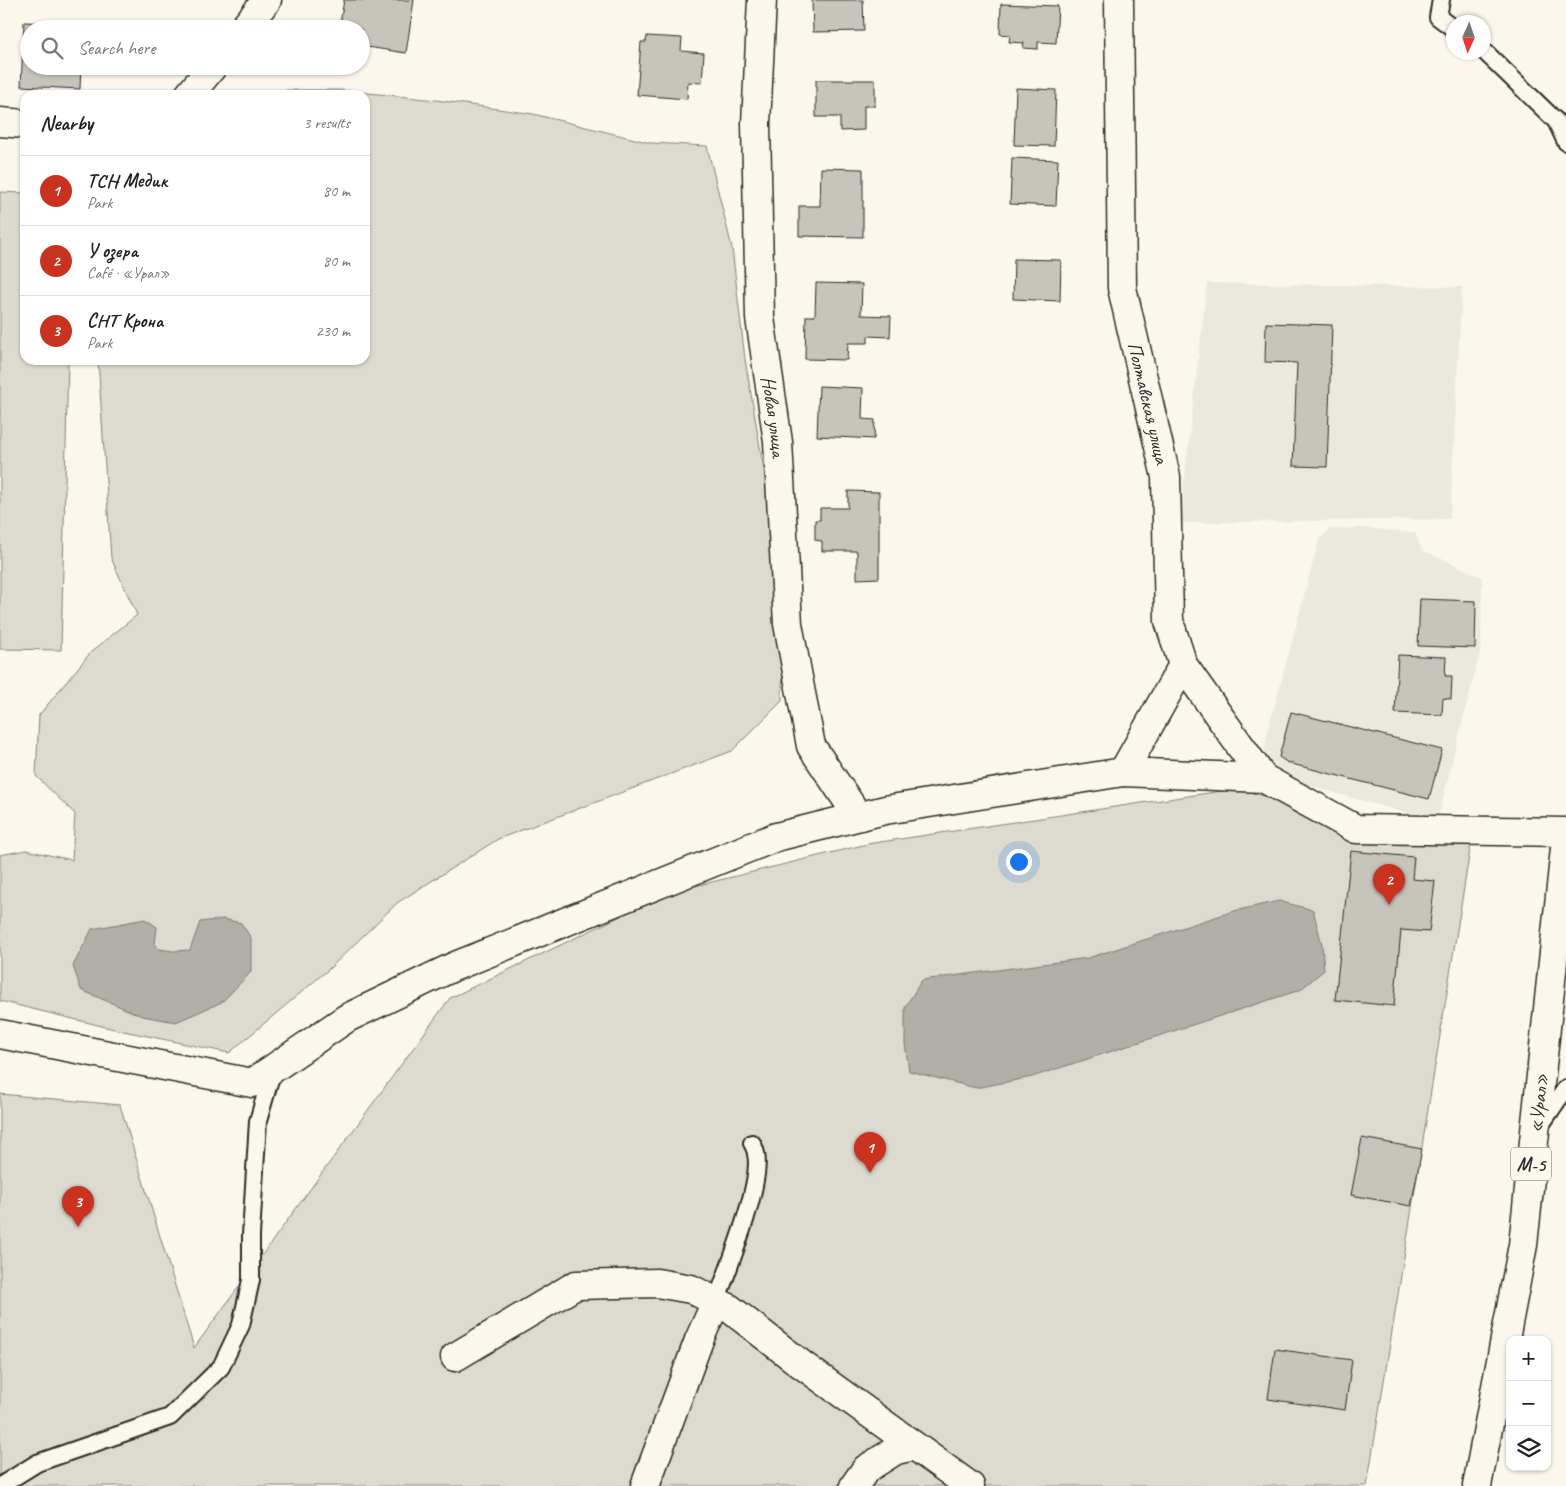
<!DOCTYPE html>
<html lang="en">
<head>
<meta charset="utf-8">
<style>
	body { margin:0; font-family:Caveat,sans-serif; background:#f2f2f2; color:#222 }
	.controls { position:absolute; right:15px; bottom:15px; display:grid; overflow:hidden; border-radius:10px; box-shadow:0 1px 4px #0004 }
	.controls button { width:45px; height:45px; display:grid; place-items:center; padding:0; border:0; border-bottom:1px solid #e0e0e0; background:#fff; color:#222; font:25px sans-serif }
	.compass { position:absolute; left:1446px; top:15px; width:45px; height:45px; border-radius:50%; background:#fff; box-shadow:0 1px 4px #0004; rotate:183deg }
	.you { position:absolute; left:1018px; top:861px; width:18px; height:18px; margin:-12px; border:4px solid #fff; border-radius:50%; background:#1a73e8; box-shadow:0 0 0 8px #1a73e833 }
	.badge { display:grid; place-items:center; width:32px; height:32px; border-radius:50%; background:#c8321e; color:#fff; font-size:16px; font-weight:700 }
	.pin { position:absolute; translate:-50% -41px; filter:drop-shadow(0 1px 2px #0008) }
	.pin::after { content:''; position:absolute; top:26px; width:18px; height:15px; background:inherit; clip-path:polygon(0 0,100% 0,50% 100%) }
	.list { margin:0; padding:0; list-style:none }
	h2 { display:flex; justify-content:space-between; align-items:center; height:65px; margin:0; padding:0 20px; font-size:21px }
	h2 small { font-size:16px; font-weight:400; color:#767676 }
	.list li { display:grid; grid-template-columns:32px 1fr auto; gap:15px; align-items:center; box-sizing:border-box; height:70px; padding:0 20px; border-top:1px solid #e0e0e0 }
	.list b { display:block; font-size:19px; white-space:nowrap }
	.list p { margin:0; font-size:16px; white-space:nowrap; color:#767676 }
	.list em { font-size:16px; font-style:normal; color:#767676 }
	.icon { flex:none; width:28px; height:28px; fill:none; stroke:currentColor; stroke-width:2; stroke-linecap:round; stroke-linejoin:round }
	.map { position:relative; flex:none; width:1566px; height:1486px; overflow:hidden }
	.search { position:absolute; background:#fff; box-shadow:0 1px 4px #0004; left:20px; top:20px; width:350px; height:55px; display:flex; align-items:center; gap:12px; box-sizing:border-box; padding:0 18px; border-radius:28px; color:#767676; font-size:19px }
	.panel { position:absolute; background:#fff; box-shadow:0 1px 4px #0004; left:20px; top:90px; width:350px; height:275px; border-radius:15px }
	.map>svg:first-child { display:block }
</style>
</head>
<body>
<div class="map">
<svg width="1566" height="1486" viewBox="0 0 1566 1486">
	<rect width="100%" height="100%" fill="#fbf7ec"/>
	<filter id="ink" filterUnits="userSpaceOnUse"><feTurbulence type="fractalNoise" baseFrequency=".02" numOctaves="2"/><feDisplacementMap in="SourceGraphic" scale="10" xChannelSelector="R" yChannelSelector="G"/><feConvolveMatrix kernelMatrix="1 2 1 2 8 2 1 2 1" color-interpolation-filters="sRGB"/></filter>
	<g filter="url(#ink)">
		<path fill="#ebe8de" d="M1207 283 1462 287 1450 519 1182 523V502Z
			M1365 528 1415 533 1422 550 1482 577 1481 648 1437 822 1282 778 1264 759 1266 738 1319 540 1330 529Z"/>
		<path fill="#dddad0" stroke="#84827e" d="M287 90H339L436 100 533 114 651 143 707 146 732 248 745 359 772 517 783 650 782 701 732 751 498 839 397 903 329 969 229 1053 114 1029 0 1001V855L26 850 72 860 75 814 36 776 39 715 91 652 137 615 111 558 98 360H365V95H273Z
			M0 192 25 193V360H68L61 650 0 649Z
			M1235 789 1471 844 1367 1486H0V1094L120 1105 194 1348 450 998 671 892 867 844Z"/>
		<path fill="#b1afa7" stroke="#7b7a75" d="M1279 901 1313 910 1322 945 1324 970 1300 990 1032 1077 976 1088 909 1071 905 1044V1007L922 980 1088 958 1234 911Z
			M145 919 157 927 155 944 159 949 173 951 190 950 200 922 223 919 241 923 251 938V972L222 1002 176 1022 142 1016 81 990 73 966 92 929Z"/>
		<path fill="#c7c4bc" stroke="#2b2b2b" d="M344 0H414L406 53 361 46V29H339Z
			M812 0H863L864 31 813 32Z
			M1001 4 1058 6 1056 43 1038 42V49L1023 48 1024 43 1009 42 1010 35 1000 34Z
			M24 22 74 24V29H29V66H81L80 89 21 86Z
			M647 36 682 38 681 51 704 53 702 83 688 82 687 99 637 95 641 42H646Z
			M816 80H875V106H864V130L840 131V117H816Z
			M1016 88 1056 90 1054 146 1014 145Z
			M1012 158 1058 160 1056 206 1010 204Z
			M821 168 863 169V237L799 236V206H820Z
			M1014 259 1061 260 1060 301 1013 299Z
			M816 283 862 284 861 315 891 316 890 337 868 336V343H848L847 360 805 359 806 316H815Z
			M1266 323 1332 325 1327 467 1293 466 1297 363 1265 362Z
			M819 386 863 388 862 419 875 420 874 439 817 436Z
			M848 491 879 492V578L857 579V551H822V541L815 540V520H820V508H848Z
			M1420 599 1476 601 1475 648 1418 646Z
			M1398 655 1446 657 1445 676H1452L1451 699 1443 698 1442 715 1395 713Z
			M1291 712 1442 750 1429 799 1288 763 1279 757Z
			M1351 851 1414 857 1412 879 1435 881 1429 932 1401 930 1394 1006 1335 1000Z
			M1362 1138 1422 1149 1411 1206 1351 1195Z
			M1275 1349 1352 1360 1345 1410 1268 1399Z"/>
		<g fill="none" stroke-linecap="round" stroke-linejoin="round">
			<g stroke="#2b2b2b" stroke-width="20">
				<path id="lane" d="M1441 0 1438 17 1454 29
					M1484 51 1556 121 1566 142
					M1538 1129 1566 1088
					M716 1302C727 1272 763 1182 756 1154 756 1151 754 1147 752 1143
					M0 1486 37 1463 170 1417 221 1367 241 1325 251 1280V1235L258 1121 273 1069"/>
			</g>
			<g stroke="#2b2b2b" stroke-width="31">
				<g id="street">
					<path id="s1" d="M762 0 756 124 760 318 778 442 788 624 811 746 858 816"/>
					<path id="s2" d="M1119 0 1122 288 1166 477 1169 621 1183 665 1263 778"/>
					<path d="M243 29 267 0"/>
					<path d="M189 95 213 66"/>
					<path d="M0 122 25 124"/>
					<path d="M1123 772 1183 665"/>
					<path d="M0 1034 252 1083 347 1018 453 967 776 837 885 810 1123 772 1263 778 1356 829 1566 832"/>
					<path d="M455 1357 576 1285 657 1283 691 1289 729 1308 801 1364 970 1486"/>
					<path d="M645 1486 699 1340 716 1302"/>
					<path d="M854 1486 866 1469 896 1450 914 1446"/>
				</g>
			</g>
			<g stroke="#2b2b2b" stroke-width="31">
				<g id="highway">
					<path id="s3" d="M1477 1486 1523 1245 1566 839"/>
				</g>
			</g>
			<use href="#lane" stroke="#fbf7ec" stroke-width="16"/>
			<use href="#street" stroke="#fbf7ec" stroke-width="28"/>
			<use href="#highway" stroke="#fbf7ec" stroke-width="28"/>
		</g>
	</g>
	<g text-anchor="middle" stroke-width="4.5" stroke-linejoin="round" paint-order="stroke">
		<rect fill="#fbf7ec" stroke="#696865" stroke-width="1" x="1511" y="1147.5" width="40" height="33" rx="4"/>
		<g font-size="19" font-weight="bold" fill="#2b2b2b">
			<text x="1531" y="1171">М-5</text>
		</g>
		<g font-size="20" fill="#2b2b2b" stroke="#fbf7ec">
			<text dy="7" stroke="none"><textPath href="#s2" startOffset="406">Полтавская улица</textPath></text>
			<text dy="7" stroke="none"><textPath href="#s1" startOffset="418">Новая улица</textPath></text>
			<text dy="7" stroke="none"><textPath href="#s3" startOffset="388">«Урал»</textPath></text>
		</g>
	</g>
</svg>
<div class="controls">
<button>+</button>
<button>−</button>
<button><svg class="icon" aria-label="layers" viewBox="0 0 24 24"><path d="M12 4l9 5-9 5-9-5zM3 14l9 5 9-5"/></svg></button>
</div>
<svg class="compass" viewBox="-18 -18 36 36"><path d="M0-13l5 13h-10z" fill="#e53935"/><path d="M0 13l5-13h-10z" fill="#767676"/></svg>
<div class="you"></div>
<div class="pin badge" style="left:870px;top:1173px">1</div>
<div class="pin badge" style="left:1389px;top:905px">2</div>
<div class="pin badge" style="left:78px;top:1227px">3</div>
<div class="search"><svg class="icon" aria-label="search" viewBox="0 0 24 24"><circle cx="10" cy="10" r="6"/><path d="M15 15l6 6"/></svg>Search here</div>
<section class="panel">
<h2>Nearby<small>3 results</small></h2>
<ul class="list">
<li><span class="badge">1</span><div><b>ТСН Медик</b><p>Park</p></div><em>80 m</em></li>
<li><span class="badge">2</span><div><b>У озера</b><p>Café · «Урал»</p></div><em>80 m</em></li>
<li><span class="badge">3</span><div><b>СНТ Крона</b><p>Park</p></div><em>230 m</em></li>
</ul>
</section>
</div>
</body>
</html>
